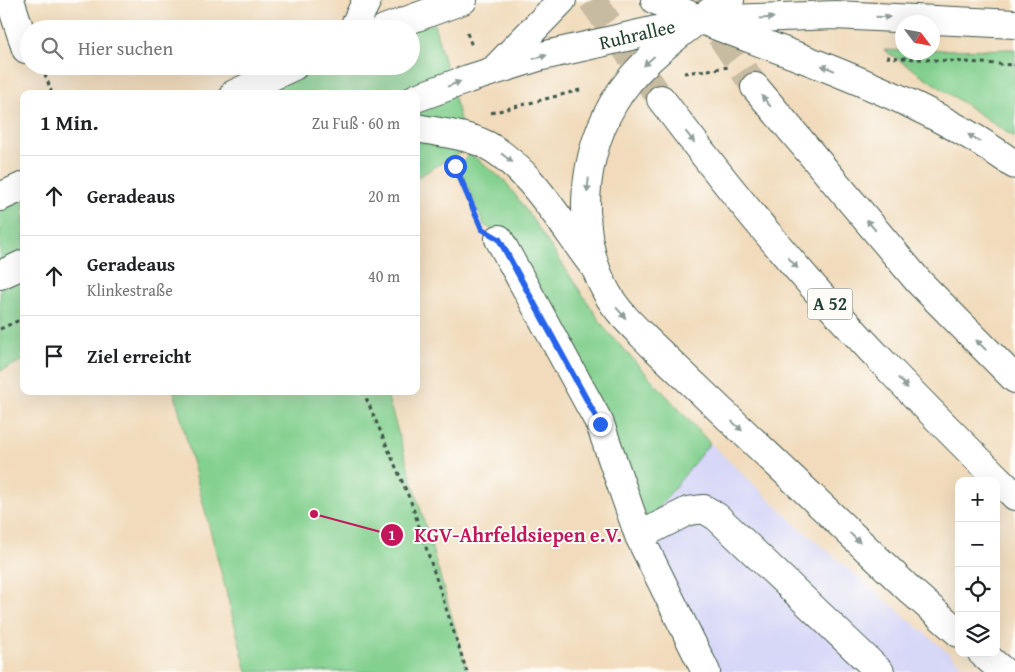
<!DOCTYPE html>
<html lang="de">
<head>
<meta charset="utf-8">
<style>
	body { margin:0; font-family:"Gentium Book Plus",serif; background:#f2f2f2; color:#202124 }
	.controls { position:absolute; right:15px; bottom:15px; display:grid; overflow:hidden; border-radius:10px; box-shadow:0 5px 20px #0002 }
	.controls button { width:45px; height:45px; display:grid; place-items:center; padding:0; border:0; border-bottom:1px solid #e0e0e0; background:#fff; color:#202124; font:25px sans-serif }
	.compass { position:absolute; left:895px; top:15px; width:45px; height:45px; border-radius:50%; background:#fff; box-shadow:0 5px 20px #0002; rotate:122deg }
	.stop { position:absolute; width:15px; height:15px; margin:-11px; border:4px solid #2563eb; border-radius:50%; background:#fff }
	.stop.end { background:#2563eb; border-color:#fff; box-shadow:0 1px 5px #0008 }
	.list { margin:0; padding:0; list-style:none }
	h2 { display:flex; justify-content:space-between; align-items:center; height:65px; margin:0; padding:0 20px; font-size:21px }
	h2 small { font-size:16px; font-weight:400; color:#757577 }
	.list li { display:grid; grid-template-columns:32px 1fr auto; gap:15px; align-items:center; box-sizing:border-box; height:80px; padding:0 20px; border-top:1px solid #e0e0e0 }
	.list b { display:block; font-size:19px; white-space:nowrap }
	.list p { margin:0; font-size:16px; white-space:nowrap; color:#757577 }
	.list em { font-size:16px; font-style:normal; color:#757577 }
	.icon { flex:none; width:28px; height:28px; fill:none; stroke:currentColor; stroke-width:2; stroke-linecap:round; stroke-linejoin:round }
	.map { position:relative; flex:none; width:1015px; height:672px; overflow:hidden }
	.search { position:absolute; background:#fff; box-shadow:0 5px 20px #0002; left:20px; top:20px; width:400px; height:55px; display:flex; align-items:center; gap:12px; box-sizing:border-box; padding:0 18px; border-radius:28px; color:#757577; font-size:19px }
	.panel { position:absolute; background:#fff; box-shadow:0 5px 20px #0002; left:20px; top:90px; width:400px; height:305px; border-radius:10px }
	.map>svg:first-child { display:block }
</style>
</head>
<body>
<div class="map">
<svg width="1015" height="672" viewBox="0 0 1015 672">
	<rect width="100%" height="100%" fill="#fdfcf7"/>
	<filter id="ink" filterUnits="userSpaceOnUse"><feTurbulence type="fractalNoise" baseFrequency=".02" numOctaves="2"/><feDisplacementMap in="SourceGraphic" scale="10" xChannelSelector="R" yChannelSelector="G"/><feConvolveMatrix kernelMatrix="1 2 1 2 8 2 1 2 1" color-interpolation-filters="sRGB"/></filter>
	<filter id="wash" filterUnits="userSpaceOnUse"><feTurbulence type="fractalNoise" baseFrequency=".0096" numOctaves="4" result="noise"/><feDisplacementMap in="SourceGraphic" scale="20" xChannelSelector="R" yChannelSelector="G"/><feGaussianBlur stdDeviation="1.12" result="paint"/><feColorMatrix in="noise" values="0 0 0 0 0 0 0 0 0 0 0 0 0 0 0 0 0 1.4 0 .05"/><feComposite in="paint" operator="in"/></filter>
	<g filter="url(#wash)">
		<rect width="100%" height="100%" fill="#f1dbbc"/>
		<path fill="#d7d7f8" d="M710 443 799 527 971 672H713L641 530Z"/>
		<path fill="#83d08f" stroke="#518662" d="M434 24 468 148 416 178V94H237L298 66H411V29Z
			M1015 49V138L884 50 932 52 933 50Z
			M469 153 505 181 531 217 606 330 710 443 641 530 503 236 484 225 460 168Z
			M24 189V360L0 371V200Z
			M174 391H386L468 672H247Z"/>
	</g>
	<g filter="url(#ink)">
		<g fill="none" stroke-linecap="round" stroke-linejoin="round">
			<path stroke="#c7bba1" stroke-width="28" stroke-dasharray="28 14" stroke-linecap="butt" d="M592 0 661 99
				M697 0 755 87"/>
			<g stroke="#3e5548" stroke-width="30">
				<path id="minor" d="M10 0 26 49
					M499 239 600 424 639 536 706 672
					M639 536 688 511 704 509 717 517 880 672"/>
			</g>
			<g stroke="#3e5548" stroke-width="30">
				<path id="major" d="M655 0 701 20 802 58
					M384 29 463 0
					M494 70 562 0
					M234 94 294 66
					M416 98 468 79 542 56 701 20 835 15 1015 24
					M0 197 24 186
					M0 275 24 264"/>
			</g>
			<g stroke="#3e5548" stroke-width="30">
				<path id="highway" d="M730 0C701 15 649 56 629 81 583 136 571 230 607 293 618 313 636 329 652 345L911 591 959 633
					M353 29 367 0
					M802 58C876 87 949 117 1015 165
					M755 87 919 282 1015 379
					M661 99C696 145 731 191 769 235 845 327 930 412 1015 496
					M416 128C437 132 460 134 480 142 526 161 562 225 592 264
					M982 653 1004 672"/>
			</g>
			<path stroke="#3e5548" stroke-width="3" stroke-dasharray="4 4" stroke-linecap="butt" d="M467 33 472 46
				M886 57 1015 65
				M684 73 730 67
				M45 74 52 94
				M491 113 584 89
				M456 167 476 217
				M0 329 24 318
				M363 391 411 502 467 672"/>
			<use href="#minor" stroke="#fff" stroke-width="28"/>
			<use href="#major" stroke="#fff" stroke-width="28"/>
			<use href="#highway" stroke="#fff" stroke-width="28"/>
		</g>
		<defs><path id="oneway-solid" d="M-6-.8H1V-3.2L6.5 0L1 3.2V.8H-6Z" transform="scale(1.25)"/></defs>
		<g fill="#8f9e9a">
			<use href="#oneway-solid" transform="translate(883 17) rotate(2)"/>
			<use href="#oneway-solid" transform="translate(767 18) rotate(-4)"/>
			<use href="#oneway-solid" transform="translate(540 57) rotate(-15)"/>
			<use href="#oneway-solid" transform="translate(649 61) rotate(138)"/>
			<use href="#oneway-solid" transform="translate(828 68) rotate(-158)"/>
			<use href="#oneway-solid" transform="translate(454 84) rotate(-21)"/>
			<use href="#oneway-solid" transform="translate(766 101) rotate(-130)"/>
			<use href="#oneway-solid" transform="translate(690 137) rotate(52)"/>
			<use href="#oneway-solid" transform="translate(974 138) rotate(-148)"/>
			<use href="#oneway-solid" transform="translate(507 158) rotate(38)"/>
			<use href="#oneway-solid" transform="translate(588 185) rotate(96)"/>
			<use href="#oneway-solid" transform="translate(871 225) rotate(-130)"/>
			<use href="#oneway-solid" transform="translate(793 263) rotate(49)"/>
			<use href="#oneway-solid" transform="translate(621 313) rotate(49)"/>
			<use href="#oneway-solid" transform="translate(981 345) rotate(-135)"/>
			<use href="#oneway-solid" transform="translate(903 383) rotate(47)"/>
			<use href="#oneway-solid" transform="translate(737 426) rotate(43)"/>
			<use href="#oneway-solid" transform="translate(855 538) rotate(43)"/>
		</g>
	</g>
	<g fill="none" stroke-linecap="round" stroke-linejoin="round" filter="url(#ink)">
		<path stroke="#2563eb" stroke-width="6" d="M455 166 482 229 499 239 600 424"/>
	</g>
	<g text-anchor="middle" stroke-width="4" stroke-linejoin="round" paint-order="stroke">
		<rect fill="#fdfcf7" stroke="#62766e" stroke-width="1" x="807.5" y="288.5" width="45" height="31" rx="4"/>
		<g font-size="18" font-weight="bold" fill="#1f3d34">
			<text x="830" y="310">A 52</text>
		</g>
		<g font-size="19" fill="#1f3d34" stroke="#fdfcf7">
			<text transform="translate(637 34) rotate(-13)" y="7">Ruhrallee</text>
		</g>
	</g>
	<path fill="none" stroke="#c2185b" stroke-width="2" d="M314 514L392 535"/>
	<g fill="#c2185b" stroke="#fdfcf7" stroke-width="2">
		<circle cx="314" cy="514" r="5"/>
		<circle cx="392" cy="535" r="12"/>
	</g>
	<g font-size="15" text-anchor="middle" font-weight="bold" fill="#fff">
		<text x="392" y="540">1</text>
	</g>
	<g font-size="20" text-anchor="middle" font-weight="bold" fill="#c2185b" stroke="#fdfcf7" stroke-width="4" stroke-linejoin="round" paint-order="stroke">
		<text x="518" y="542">KGV-Ahrfeldsiepen e.V.</text>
	</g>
</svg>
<div class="controls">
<button>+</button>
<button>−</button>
<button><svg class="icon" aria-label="locate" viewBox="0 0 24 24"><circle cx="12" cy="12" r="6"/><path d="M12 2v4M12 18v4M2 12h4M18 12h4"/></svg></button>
<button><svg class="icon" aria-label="layers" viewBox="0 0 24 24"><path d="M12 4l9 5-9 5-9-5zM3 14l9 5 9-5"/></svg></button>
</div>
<svg class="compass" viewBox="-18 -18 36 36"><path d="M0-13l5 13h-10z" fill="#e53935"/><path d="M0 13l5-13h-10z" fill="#757577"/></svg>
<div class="stop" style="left:455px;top:166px"></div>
<div class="stop end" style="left:600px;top:424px"></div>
<div class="search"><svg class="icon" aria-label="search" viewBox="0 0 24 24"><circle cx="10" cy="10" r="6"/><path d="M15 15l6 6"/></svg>Hier suchen</div>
<section class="panel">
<h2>1 Min.<small>Zu Fuß · 60 m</small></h2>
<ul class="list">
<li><svg class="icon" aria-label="ahead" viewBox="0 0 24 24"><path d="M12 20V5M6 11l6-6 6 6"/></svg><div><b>Geradeaus</b></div><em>20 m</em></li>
<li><svg class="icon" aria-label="ahead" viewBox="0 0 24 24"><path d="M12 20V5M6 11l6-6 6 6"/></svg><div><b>Geradeaus</b><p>Klinkestraße</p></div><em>40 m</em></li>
<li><svg class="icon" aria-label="arrive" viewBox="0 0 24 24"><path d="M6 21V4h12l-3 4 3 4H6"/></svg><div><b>Ziel erreicht</b></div></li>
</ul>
</section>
</div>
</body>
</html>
